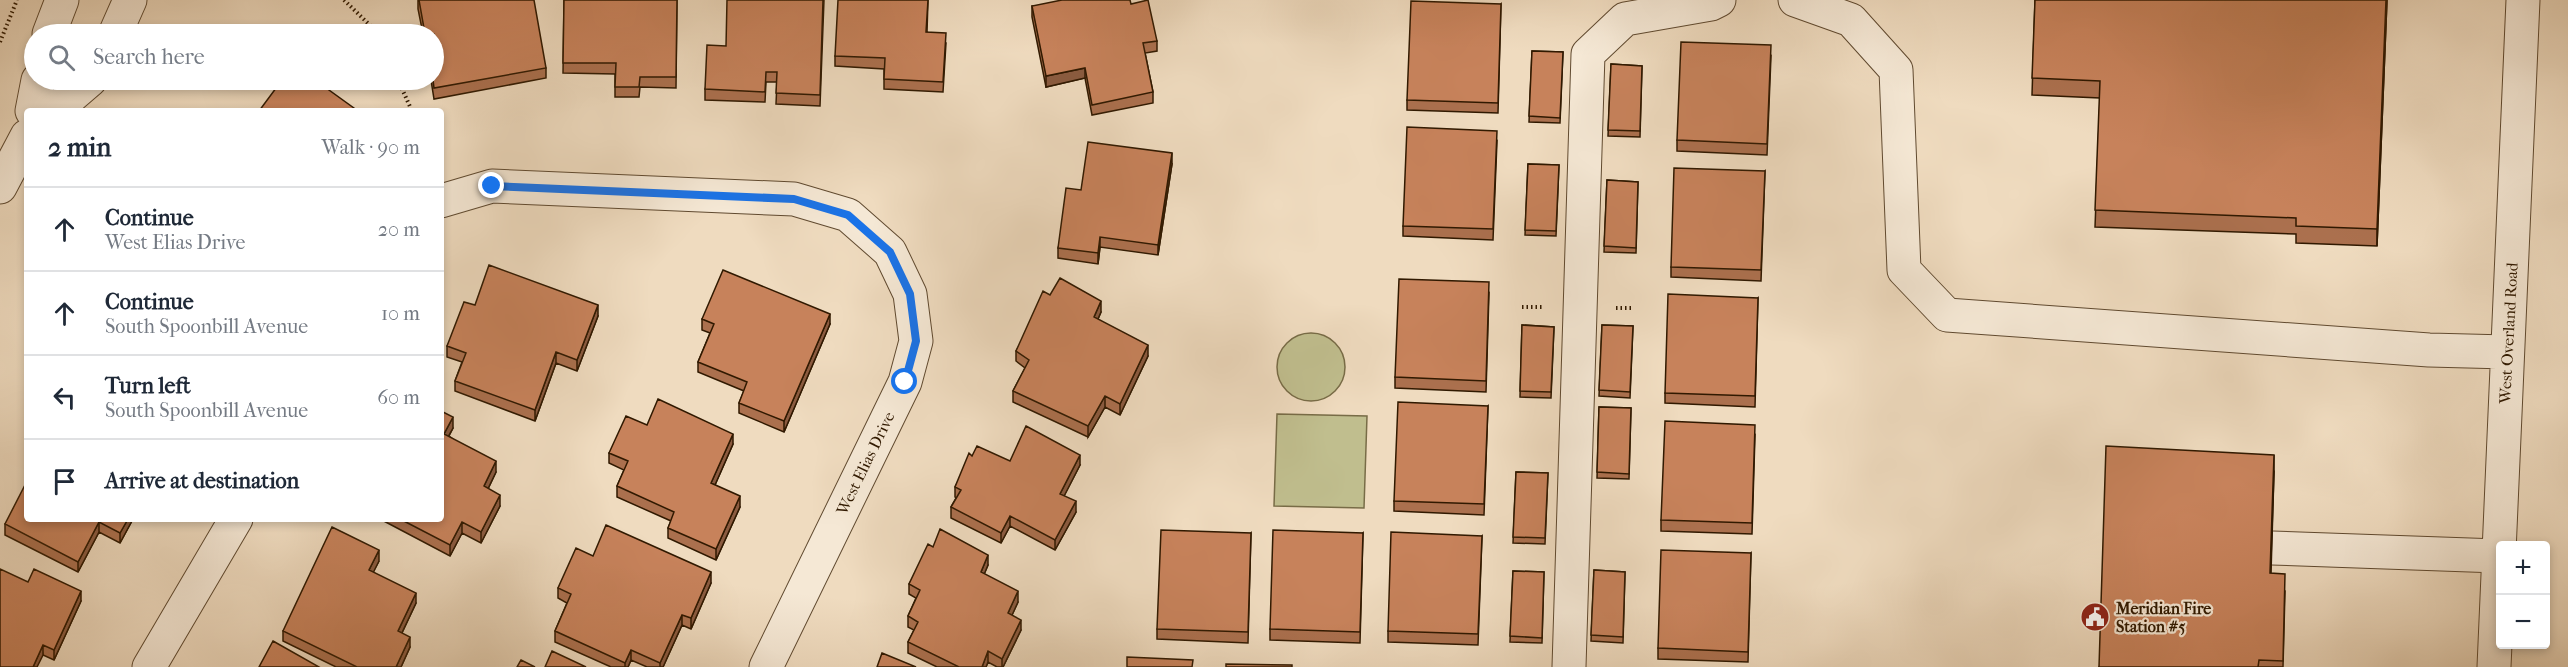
<!DOCTYPE html>
<html lang="en">
<head>
<meta charset="utf-8">
<style>
	body { margin:0; font-family:"IM FELL French Canon",serif; background:#f2f2f3; color:#1f2937 }
	.controls { position:absolute; right:18px; bottom:18px; display:grid; overflow:hidden; border-radius:6px; box-shadow:0 3px 9px #0003 }
	.controls button { width:54px; height:54px; display:grid; place-items:center; padding:0; border:0; border-bottom:2px solid #e0e1e3; background:#fff; color:#1f2937; font:30px sans-serif }
	.stop { position:absolute; width:18px; height:18px; margin:-14px; border:4px solid #1a73e8; border-radius:50%; background:#fff }
	.stop.end { background:#1a73e8; border-color:#fff; box-shadow:0 2px 6px #0008 }
	.list { margin:0; padding:0; list-style:none }
	h2 { display:flex; justify-content:space-between; align-items:center; height:78px; margin:0; padding:0 24px; font-size:26px }
	h2 small { font-size:20px; font-weight:400; color:#747a83 }
	.list li { display:grid; grid-template-columns:39px 1fr auto; gap:18px; align-items:center; box-sizing:border-box; height:84px; padding:0 24px; border-top:2px solid #e0e1e3 }
	.list b { display:block; font-size:22px; white-space:nowrap }
	.list p { margin:0; font-size:20px; white-space:nowrap; color:#747a83 }
	.list em { font-size:20px; font-style:normal; color:#747a83 }
	.icon { flex:none; width:33px; height:33px; fill:none; stroke:currentColor; stroke-width:2; stroke-linecap:round; stroke-linejoin:round }
	.map { position:relative; flex:none; width:2568px; height:667px; overflow:hidden }
	.search { position:absolute; background:#fff; box-shadow:0 3px 9px #0003; left:24px; top:24px; width:420px; height:66px; display:flex; align-items:center; gap:15px; box-sizing:border-box; padding:0 21px; border-radius:33px; color:#747a83; font-size:22px }
	.panel { position:absolute; background:#fff; box-shadow:0 3px 9px #0003; left:24px; top:108px; width:420px; height:414px; border-radius:6px }
	.map>svg:first-child { display:block }
</style>
</head>
<body>
<div class="map">
<svg width="2568" height="667" viewBox="0 0 2568 667">
	<rect width="100%" height="100%" fill="#efdbbf"/>
	<filter id="stains"><feTurbulence type="fractalNoise" baseFrequency=".00333" numOctaves="4"/><feColorMatrix values="0 0 0 0 .2 0 0 0 0 .09 0 0 0 0 .02 0 0 0 .5 -.17"/></filter>
	<radialGradient id="worn" r=".72"><stop offset=".6" stop-color="#630" stop-opacity="0"/><stop offset="1" stop-color="#630" stop-opacity=".3"/></radialGradient>
	<path fill="#c0be8e" stroke="#786c47" stroke-width="1.5" d="M1277 367a34 34 0 1 1 68 0a34 34 0 1 1-68 0Z
		M1277 414 1367 416 1364 508 1274 506Z"/>
	<g fill="none" stroke-linecap="round" stroke-linejoin="round">
		<g stroke="#604a30" stroke-width="35">
			<path id="minor" d="M1795 0 1851 20 1896 70 1904 270 1947 315 2429 350 2507 352
				M49 34 62 0
				M115 34 130 0
				M32 111 38 80
				M54 111 90 80
				M0 187 27 136
				M441 201 492 186 794 199 848 215 890 252 910 294 916 341 905 382 766 667
				M2272 548 2498 556
				M149 667 236 519
				M1569 667 1588 54 1625 19 1711 4 1719 0
				M2494 667 2523 0"/>
		</g>
		<path stroke="#301900" stroke-width="4" stroke-dasharray="1.5 3" stroke-linecap="butt" d="M344 0 379 34
			M0 42 17 0
			M398 80 412 111
			M1522 307H1543
			M1616 308H1633"/>
		<use href="#minor" stroke="#f5e8d5" stroke-width="33"/>
	</g>
	<path fill="#ab704e" stroke="#301900" stroke-width="1.5" d="M418 0 546 68V78L434 99 431 80H434V34H423L418 9Z
		M564 0H677L676 88 640 87 639 97H615V74L563 73Z
		M824 0 820 106 776 104 777 82H766L765 102 705 100V89L726 46Z
		M928 0 927 32 946 43 943 92 884 89V69L835 66V56Z
		M2035 0H2387L2377 246 2296 243V234L2095 227 2100 98 2032 95Z
		M1131 4 1157 41V51L1145 53 1153 92V103L1092 115 1085 78 1046 87 1032 17V6Z
		M1501 4 1498 113 1407 110V100Z
		M1532 51 1563 52 1560 123 1529 122Z
		M1771 56 1767 155 1677 151V140Z
		M1611 64 1642 66 1640 137 1608 136Z
		M1497 141 1493 240 1403 236V226Z
		M1172 164 1158 255 1100 247 1098 264 1058 258V248L1081 190Z
		M1528 164 1559 165 1556 236 1525 235Z
		M1765 171 1761 281 1671 277V267Z
		M1607 180 1638 182 1636 253 1604 252Z
		M1489 293 1486 392 1395 388V377Z
		M1050 295 1101 312 1098 319 1148 356 1120 415 1105 407 1088 437 1013 402V391L1025 368 1016 361V351Z
		M1758 298 1755 407 1665 403V393Z
		M475 305 598 316 577 371 556 363 535 421 455 391V381L462 362 447 357V346Z
		M702 319 830 324 784 432 739 413V403L744 391 698 372V362L710 333 702 330Z
		M1522 325 1554 327 1551 398 1520 397Z
		M1602 325 1633 326 1630 398 1599 396Z
		M1488 406 1484 515 1394 511V501Z
		M1599 407 1631 408 1629 479 1597 478Z
		M441 411 453 428 449 436 496 472 488 489 500 506 481 543 462 533 450 556 380 519H441Z
		M647 425 733 444 715 485 740 507 716 560 668 538V528L671 521 617 497V486L624 470 609 463V453Z
		M1755 435 1752 534 1661 531V520Z
		M972 456 1010 461 1080 465 1064 496 1076 512 1055 550 1010 526 1001 543 951 518V507L956 498 955 497V487Z
		M1516 472 1548 473 1545 544 1513 543Z
		M2274 472 2271 573 2285 591 2283 667H2099Z
		M133 519 120 543 99 532 78 572 5 535V524Z
		M1251 533 1248 643 1157 639V629Z
		M1363 533 1360 643 1270 640V629Z
		M1482 536 1478 645 1388 642V631Z
		M933 547 988 565 984 574 1018 602 1012 615 1021 630 1003 667H997L988 662 986 667H937L908 653V642L914 630 908 627V616L916 598 909 594V584Z
		M1751 553 1748 662 1658 659V648Z
		M593 556 711 583 691 629 682 625 663 667H647L631 660 628 667H611L555 642V631L567 603 558 598V588Z
		M379 561 373 572 416 603 402 633 410 647 401 667H336L283 641V631Z
		M1594 570 1625 572 1623 643 1591 641Z
		M1513 571 1544 572 1542 643 1510 642Z
		M28 582 81 601 54 660 43 655Z"/>
	<path fill="#8b5b40" stroke="#301900" stroke-width="1.5" d="M2386 0H2387L2377 246V229Z
		M1085 68V78L1046 87V76Z
		M1172 153V164L1158 255V245Z
		M1100 237V247L1098 264V253Z
		M1101 301V312L1094 328V317Z
		M598 305V316L577 371V360Z
		M830 314V324L784 432V421Z
		M1148 345V356L1120 415V404Z
		M556 352V363L535 421V410Z
		M1105 396V407L1088 437V426Z
		M453 417V428L444 444V434Z
		M733 434V444L711 494V483Z
		M1080 455V465L1060 504V494Z
		M2274 455V472L2270 589V573Z
		M496 461V472L484 497V486Z
		M500 495V506L481 543V532Z
		M740 496V507L716 560V549Z
		M1076 501V512L1055 550V540Z
		M1010 516V526L1001 543V533Z
		M128 519H133L120 543V533Z
		M99 522V532L78 572V562Z
		M462 522V533L450 556V545Z
		M379 550V561L369 581V570Z
		M988 555V565L981 582V572Z
		M711 572V583L691 629V618Z
		M81 591V601L54 660V650Z
		M1018 591V602L1008 624V613Z
		M416 593V603L398 641V631Z
		M682 615V625L663 667H660V663Z
		M1021 620V630L1003 667H1002V659Z
		M410 637V647L401 667H396Z
		M43 645V655L37 667H33Z
		M631 650V660L628 667H625V663Z
		M988 651V662L986 667H982Z"/>
	<path fill="#c7825b" stroke="#301900" stroke-width="1.5" d="M419 0H534L546 68 434 88 433 80 434 34H425Z
		M564 0H677L676 77H640L639 87H615L616 63H563Z
		M727 0H823L820 95 776 93 777 72H766L765 92 705 89 707 45 726 46Z
		M838 0H928L926 32 946 33 943 82 884 79 885 58 835 56Z
		M1062 0H1130L1131 4 1148 0 1157 41 1143 43 1153 92 1092 105 1085 68 1046 76 1032 6Z
		M2035 0H2386L2377 229 2296 226V218L2095 210 2100 81 2032 78Z
		M1411 1 1501 4 1498 103 1407 100Z
		M1681 42 1771 45 1767 144 1677 140Z
		M1532 51 1563 52 1560 118 1529 116Z
		M1611 64 1642 66 1640 131 1608 130Z
		M282 80H315L358 111H259Z
		M1407 127 1497 131 1493 229 1403 226Z
		M1088 142 1172 153 1158 245 1100 237 1098 253 1058 248 1066 188 1081 190Z
		M1528 164 1559 165 1556 231 1525 230Z
		M1674 168 1765 171 1761 270 1671 267Z
		M1607 180 1638 182 1636 248 1604 246Z
		M489 265 598 305 577 360 556 352 535 410 455 381 466 353 447 346 464 302 475 305Z
		M723 270 830 314 784 421 739 403 747 382 698 362 714 324 702 319Z
		M1060 278 1101 301 1094 317 1148 345 1120 404 1105 396 1088 426 1013 391 1029 360 1016 351 1043 291 1050 295Z
		M1399 279 1489 282 1486 381 1395 377Z
		M1668 294 1758 298 1755 396 1665 393Z
		M1522 325 1554 327 1551 392 1520 391Z
		M1602 325 1633 326 1630 392 1599 390Z
		M658 399 733 434 711 483 740 496 716 549 668 528 674 512 617 486 628 461 609 453 626 416 647 425Z
		M1398 402 1488 406 1484 504 1394 501Z
		M1599 407 1631 408 1629 474 1597 472Z
		M441 411 453 417 444 434 496 461 484 486 500 495 481 532 462 522 450 545 400 519H441Z
		M1665 421 1755 425 1752 523 1661 520Z
		M1026 426 1080 455 1060 494 1076 501 1055 540 1010 516 1001 533 951 507 961 490 955 487 969 453 972 456 977 446 1010 461Z
		M2106 446 2274 455 2270 573 2285 574 2283 661 2259 660 2258 667H2099Z
		M1516 472 1548 473 1545 538 1513 537Z
		M27 481V519H128L120 533 99 522 78 562 5 524Z
		M606 525 711 572 691 618 682 615 660 663 631 650 625 663 555 631 571 594 558 588 576 548 593 556Z
		M332 527 379 550 369 570 416 593 398 631 410 637 396 667H357L283 631Z
		M940 529 988 555 981 572 1018 591 1008 613 1021 620 1002 659 988 651 982 667H959L908 642 918 622 908 616 920 590 909 584 928 544 933 547Z
		M1161 530 1251 533 1248 632 1157 629Z
		M1273 530 1363 533 1360 632 1270 629Z
		M1391 532 1482 536 1478 634 1388 631Z
		M1661 550 1751 553 1748 652 1658 648Z
		M0 569 28 582 34 569 81 591 54 650 43 645 33 667H0Z
		M1594 570 1625 572 1623 637 1591 635Z
		M1513 571 1544 572 1542 638 1510 636Z
		M273 641 319 667H259Z
		M552 651 586 667H545Z
		M882 653 916 667H877Z
		M1127 657 1193 660 1192 667H1127Z
		M521 660 535 667H517Z
		M1226 664 1292 665V667H1226Z"/>
	<g fill="none" stroke-linecap="round" stroke-linejoin="round">
		<path stroke="#1a73e8" stroke-width="8" d="M492 186 794 199 848 215 890 252 910 294 916 341 905 382"/>
	</g>
	<defs>
		<g id="civic-disc" transform="scale(1.5)"><circle r="9.5" fill="#8f2418" stroke="#f5e8d5"/><path d="M-.6-6.5H3V-4.5H.6V-3L4-1V1h2V6H-6V1h2V-1L-.6-3ZM-1.2 2.5V6h2.4V2.5Z" fill="#fff"/></g>
	</defs>
	<g fill-rule="evenodd">
		<use href="#civic-disc" x="2095" y="617"/>
	</g>
	<g text-anchor="middle" stroke-width="4.5" stroke-linejoin="round" paint-order="stroke">
		<g font-size="16" fill="#301900" stroke="#f5e8d5">
			<text transform="translate(2508 333) rotate(-87)" y="6">West Overland Road</text>
			<text transform="translate(865 463) rotate(-64)" y="6">West Elias Drive</text>
		</g>
		<g font-size="16" font-weight="bold" fill="#301900" stroke="#f5e8d5" text-anchor="start">
			<text x="2116" y="614">Meridian Fire<tspan x="2116" dy="18">Station #5</tspan></text>
		</g>
	</g>
	<rect width="100%" height="100%" filter="url(#stains)"/>
	<rect width="100%" height="100%" fill="url(#worn)"/>
</svg>
<div class="controls">
<button>+</button>
<button>−</button>
</div>
<div class="stop" style="left:905px;top:382px"></div>
<div class="stop end" style="left:492px;top:186px"></div>
<div class="search"><svg class="icon" aria-label="search" viewBox="0 0 24 24"><circle cx="10" cy="10" r="6"/><path d="M15 15l6 6"/></svg>Search here</div>
<section class="panel">
<h2>2 min<small>Walk · 90 m</small></h2>
<ul class="list">
<li><svg class="icon" aria-label="ahead" viewBox="0 0 24 24"><path d="M12 20V5M6 11l6-6 6 6"/></svg><div><b>Continue</b><p>West Elias Drive</p></div><em>20 m</em></li>
<li><svg class="icon" aria-label="ahead" viewBox="0 0 24 24"><path d="M12 20V5M6 11l6-6 6 6"/></svg><div><b>Continue</b><p>South Spoonbill Avenue</p></div><em>10 m</em></li>
<li><svg class="icon" aria-label="left" viewBox="0 0 24 24"><path d="M17 20v-9H6M10 6l-5 5 5 5"/></svg><div><b>Turn left</b><p>South Spoonbill Avenue</p></div><em>60 m</em></li>
<li><svg class="icon" aria-label="arrive" viewBox="0 0 24 24"><path d="M6 21V4h12l-3 4 3 4H6"/></svg><div><b>Arrive at destination</b></div></li>
</ul>
</section>
</div>
</body>
</html>
